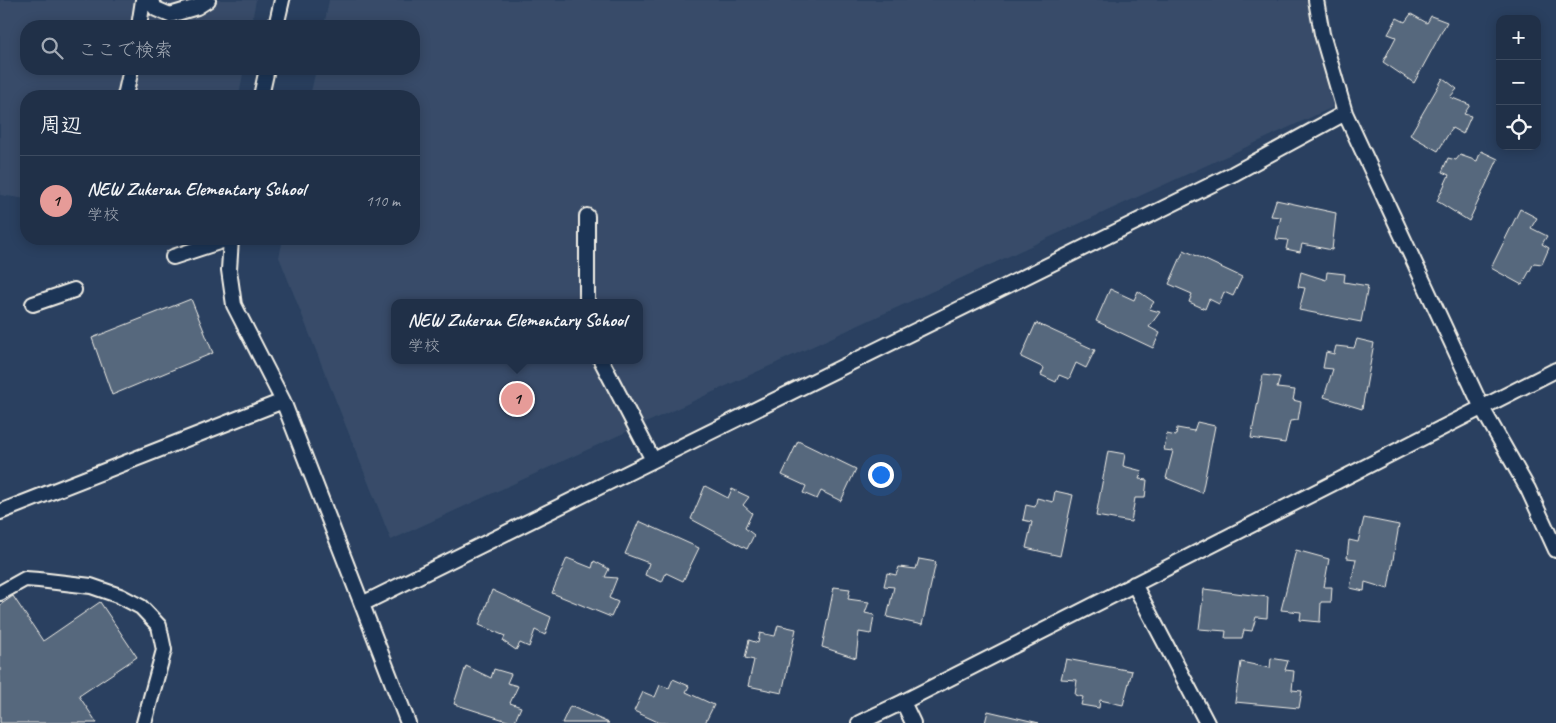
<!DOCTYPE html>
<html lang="ja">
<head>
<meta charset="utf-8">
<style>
	body { margin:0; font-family:Caveat,"Klee One",sans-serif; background:#2d3c52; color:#f1f3f6 }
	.controls { position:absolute; right:15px; top:15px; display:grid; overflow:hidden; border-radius:10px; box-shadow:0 2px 12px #0003 }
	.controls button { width:45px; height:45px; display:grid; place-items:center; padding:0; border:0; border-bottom:1px solid #3d4b60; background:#203048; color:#f1f3f6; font:25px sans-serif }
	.you { position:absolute; left:880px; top:474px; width:18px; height:18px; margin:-12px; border:4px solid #fff; border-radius:50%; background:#1a73e8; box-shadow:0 0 0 8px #1a73e833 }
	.badge { display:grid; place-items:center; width:32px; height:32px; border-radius:50%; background:#e69b98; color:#111; font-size:16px; font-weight:700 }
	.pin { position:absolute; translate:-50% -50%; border:2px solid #fff; box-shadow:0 1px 5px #0006 }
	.popup { position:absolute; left:391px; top:299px; width:252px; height:65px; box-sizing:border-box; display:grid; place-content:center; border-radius:10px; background:#203048; filter:drop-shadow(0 1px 4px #0005); font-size:16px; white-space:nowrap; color:#a2a9b4 }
	.popup b { font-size:19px; color:#f1f3f6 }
	.popup::after { content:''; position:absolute; left:50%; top:100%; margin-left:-10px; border:10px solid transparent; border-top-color:#203048 }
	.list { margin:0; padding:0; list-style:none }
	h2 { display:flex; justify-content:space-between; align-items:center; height:65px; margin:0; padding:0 20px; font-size:21px }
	h2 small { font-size:16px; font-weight:400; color:#a2a9b4 }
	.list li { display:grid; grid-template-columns:32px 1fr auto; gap:15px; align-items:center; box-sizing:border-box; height:90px; padding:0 20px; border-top:1px solid #3d4b60 }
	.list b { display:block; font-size:19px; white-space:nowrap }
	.list p { margin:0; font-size:16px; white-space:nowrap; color:#a2a9b4 }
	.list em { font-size:16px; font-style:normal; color:#a2a9b4 }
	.icon { flex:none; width:28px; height:28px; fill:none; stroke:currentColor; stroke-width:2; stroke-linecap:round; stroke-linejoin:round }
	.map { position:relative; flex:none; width:1556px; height:723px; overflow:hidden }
	.search { position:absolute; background:#203048; box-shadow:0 2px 12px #0003; left:20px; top:20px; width:400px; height:55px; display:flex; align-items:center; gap:12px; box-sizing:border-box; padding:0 18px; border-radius:20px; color:#a2a9b4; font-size:19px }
	.panel { position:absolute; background:#203048; box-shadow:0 2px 12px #0003; left:20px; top:90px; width:400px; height:155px; border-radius:20px }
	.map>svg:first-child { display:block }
</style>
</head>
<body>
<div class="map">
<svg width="1556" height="723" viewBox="0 0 1556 723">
	<rect width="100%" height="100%" fill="#2a4060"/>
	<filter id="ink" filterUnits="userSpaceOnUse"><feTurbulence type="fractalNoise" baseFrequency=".02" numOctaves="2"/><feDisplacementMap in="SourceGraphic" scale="10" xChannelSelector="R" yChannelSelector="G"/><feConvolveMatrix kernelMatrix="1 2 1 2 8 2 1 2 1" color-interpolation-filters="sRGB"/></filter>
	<g filter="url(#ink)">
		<path fill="#374c69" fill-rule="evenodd" d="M0 0H256L251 26H26V69H244L239 96H26V199L0 195Z
			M329 0H1327L1342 103 391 540 279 257 283 239H414V96H310L316 69H414V26H324ZM394 303H640V360H394Z"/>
		<path fill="#56677d" stroke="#f4f1e8" d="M1411 14 1427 23 1431 16 1447 22 1414 83 1383 62 1396 37 1388 34 1397 18 1405 22Z
			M1443 78 1457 89 1450 97 1470 105 1464 114 1471 116 1463 134 1452 128 1438 151 1410 135Z
			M1481 151 1498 159 1469 221 1437 201 1449 175 1442 172 1448 158 1456 160 1460 155 1477 161Z
			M1276 200 1336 213 1332 250 1302 244 1300 252 1286 249 1288 240 1276 239 1281 217 1271 216Z
			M1520 209 1537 218 1531 228 1547 236 1542 244 1549 248 1542 264 1534 263 1522 285 1491 268Z
			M1184 250 1242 277 1233 296 1224 292 1219 304 1209 299 1205 309 1189 302 1192 294 1169 284Z
			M1301 272 1326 280 1327 272 1345 274 1344 282 1368 286 1361 322 1299 310 1305 288 1298 287Z
			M1110 289 1134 300 1138 291 1154 302 1149 309 1160 312 1149 327 1160 333 1153 348 1096 321Z
			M191 299 213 353 112 395 92 338Z
			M1036 323 1095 350 1086 368 1076 363 1069 379 1059 375 1056 382 1041 375 1044 368 1021 357Z
			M1357 339 1374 343 1362 409 1324 397 1333 369 1323 368 1326 352 1334 354 1336 346 1354 348Z
			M1263 375 1280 377 1277 388 1295 390 1293 400 1301 402 1298 420 1290 421 1285 443 1251 438Z
			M1197 422 1215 426 1202 493 1166 478 1173 451 1164 450 1167 434 1176 436 1177 428 1194 431Z
			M798 441 856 469 841 501 821 491 817 499 803 493 806 486 782 475Z
			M1108 451 1125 454 1123 466 1142 471 1139 479 1147 480 1145 498H1135L1131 522 1096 516Z
			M705 486 728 498 732 489 749 497 743 505 752 513 745 528 754 535 747 549 691 519Z
			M1055 491 1073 495 1060 556 1026 548 1032 522 1023 520 1026 505 1035 507 1037 498 1053 502Z
			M1364 518 1399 525 1388 589 1365 582 1364 591 1350 588 1356 559 1347 558 1349 540 1358 542Z
			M639 521 699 548 683 581 666 573 662 582 645 575 649 563 625 554Z
			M1296 550 1329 559 1324 587H1332L1331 602H1321L1320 622 1300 620 1301 612 1281 610Z
			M567 558 592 568 594 561 609 569 605 577 617 578 609 598 618 602 611 617 552 593Z
			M919 559 936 562 922 625 887 617 894 587 884 586 887 573 896 575 899 567 916 569Z
			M834 587 850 589 848 599 869 602 865 613 874 615 871 634 859 632 856 658 822 647Z
			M1204 589 1268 597 1267 618 1256 617 1252 631 1244 630 1242 638H1225L1226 631 1199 629Z
			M492 590 551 617 545 635 535 630 529 647 520 643 516 650 503 641 505 636 479 625Z
			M13 596 43 641 100 602 137 657 79 696 97 723H0V605Z
			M778 625 796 629 782 693 748 686 754 660 745 658 749 640 758 643 760 633 775 636Z
			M1271 658 1288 661 1285 670 1294 671 1292 690 1302 691 1299 708 1235 702 1241 662 1270 668Z
			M1066 659 1132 671 1123 705 1100 700 1099 708 1081 705 1083 697 1075 695 1077 680 1061 679Z
			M466 666 491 678 494 669 511 674 507 683 518 686 510 703 521 707 514 723 454 704Z
			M673 679 689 686 686 692 714 705 705 723H660L634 711 643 692 655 697 660 685 669 688Z
			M570 706 609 723H562Z
			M988 711 1039 723H985Z"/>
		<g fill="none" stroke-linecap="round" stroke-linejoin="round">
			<g stroke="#f4f1e8" stroke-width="18">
				<path id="service" d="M149 0 156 9 170 15 197 7 208 0
					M1316 0 1322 34 1345 113 1482 408 1528 489 1556 550
					M139 26 143 0
					M276 26 282 0
					M125 96 131 69
					M261 96 267 69
					M231 239 229 270 234 305 283 401 408 723
					M173 257 228 239
					M587 303V216
					M33 304 74 290
					M601 360 653 460
					M0 512 283 401
					M1134 584 1207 723
					M0 593 25 579 39 580 91 586 120 596 141 607 159 626 164 650 144 723
					M362 604 1233 174 1345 113
					M903 702 913 723
					M859 723 903 702 1556 370"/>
			</g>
			<use href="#service" stroke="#1d3557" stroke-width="14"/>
		</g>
	</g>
</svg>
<div class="controls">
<button>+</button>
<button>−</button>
<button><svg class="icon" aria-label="locate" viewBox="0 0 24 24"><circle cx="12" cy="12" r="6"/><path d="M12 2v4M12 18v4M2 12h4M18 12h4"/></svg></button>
</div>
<div class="you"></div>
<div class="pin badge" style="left:517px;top:399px">1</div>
<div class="popup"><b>NEW Zukeran Elementary School</b>学校</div>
<div class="search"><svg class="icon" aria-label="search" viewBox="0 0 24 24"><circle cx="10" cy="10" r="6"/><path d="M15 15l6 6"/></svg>ここで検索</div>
<section class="panel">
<h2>周辺<small></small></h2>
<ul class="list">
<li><span class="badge">1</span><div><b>NEW Zukeran Elementary School</b><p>学校</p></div><em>110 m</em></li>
</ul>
</section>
</div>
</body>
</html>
